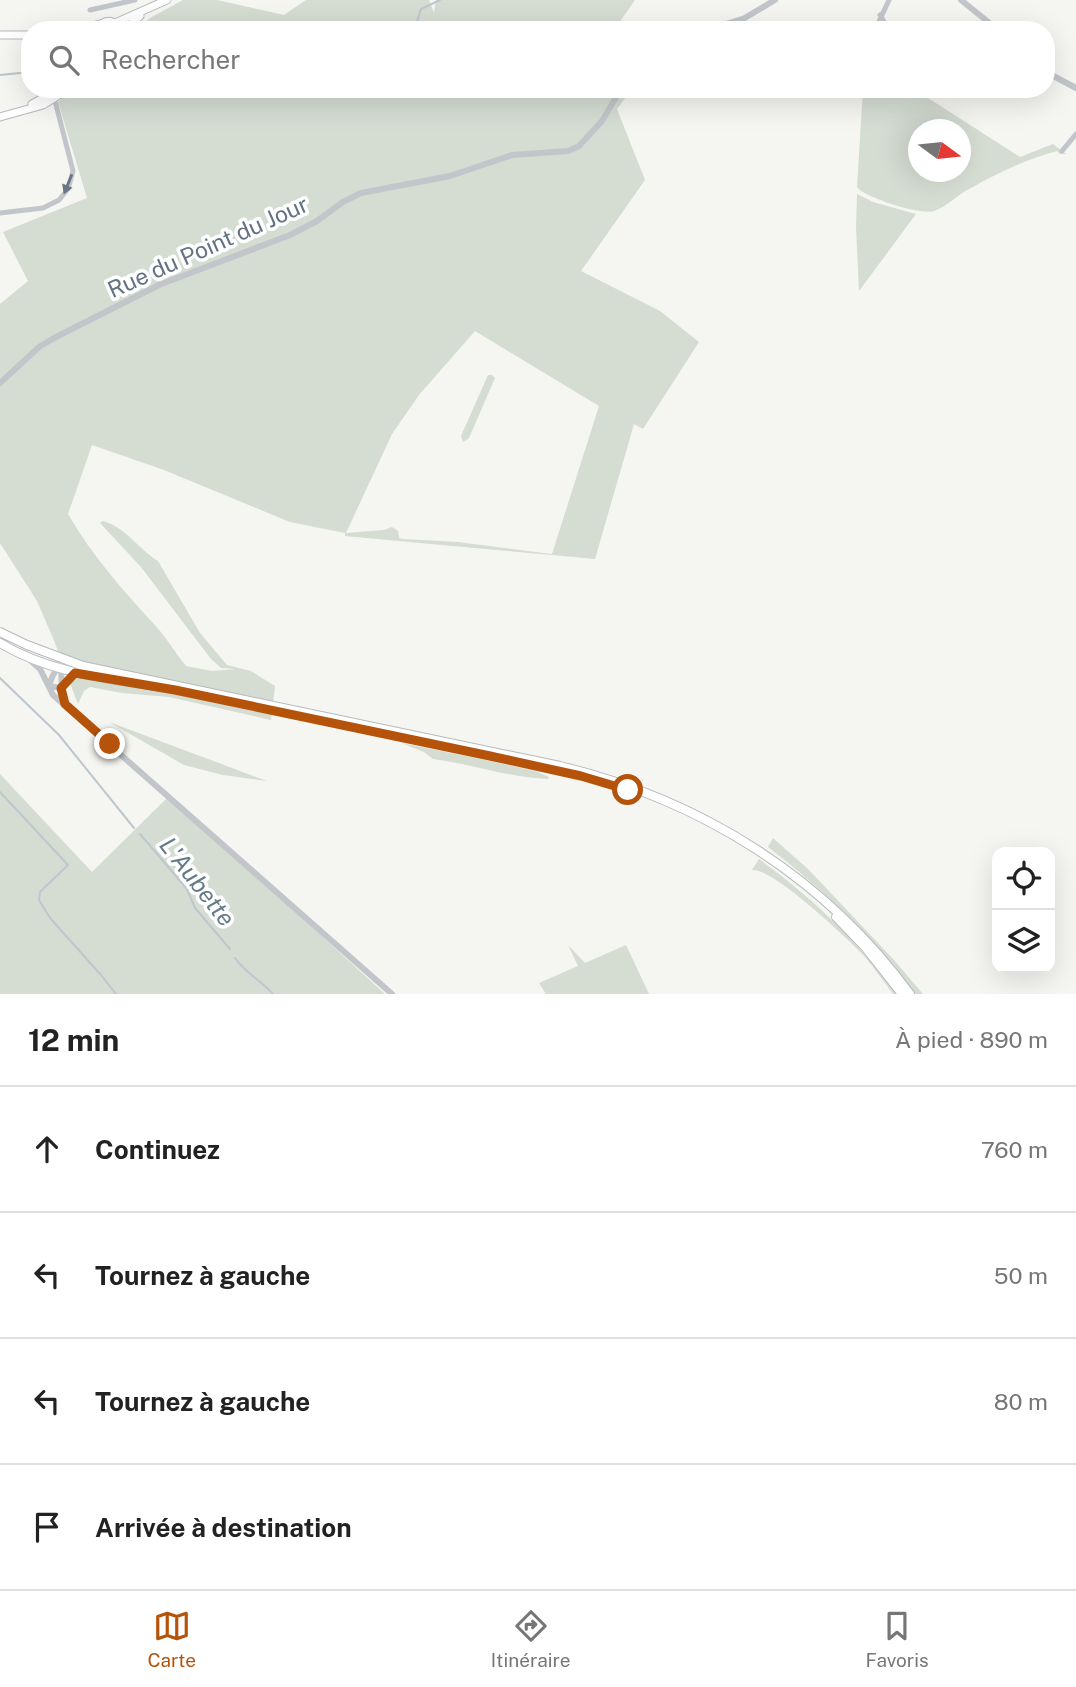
<!DOCTYPE html>
<html lang="fr">
<head>
<meta charset="utf-8">
<style>
	body { margin:0; font-family:"Public Sans",sans-serif; background:#f6f6f6; color:#222 }
	.controls { position:absolute; right:21px; bottom:21px; display:grid; overflow:hidden; border-radius:14px; box-shadow:0 7px 28px #0002 }
	.controls button { width:63px; height:63px; display:grid; place-items:center; padding:0; border:0; border-bottom:2px solid #e0e0e0; background:#fff; color:#222; font:35px sans-serif }
	.compass { position:absolute; left:908px; top:119px; width:63px; height:63px; border-radius:50%; background:#fff; box-shadow:0 7px 28px #0002; rotate:105deg }
	.stop { position:absolute; width:21px; height:21px; margin:-16px; border:5px solid #b45309; border-radius:50%; background:#fff }
	.stop.end { background:#b45309; border-color:#fff; box-shadow:0 2px 7px #0008 }
	.list { margin:0; padding:0; list-style:none }
	h2 { display:flex; justify-content:space-between; align-items:center; height:91px; margin:0; padding:0 28px; font-size:30px }
	h2 small { font-size:23px; font-weight:400; color:#767676 }
	.list li { display:grid; grid-template-columns:46px 1fr auto; gap:21px; align-items:center; box-sizing:border-box; height:126px; padding:0 28px; border-top:2px solid #e0e0e0 }
	.list b { display:block; font-size:26px; white-space:nowrap }
	.list em { font-size:23px; font-style:normal; color:#767676 }
	.icon { flex:none; width:38px; height:38px; fill:none; stroke:currentColor; stroke-width:2; stroke-linecap:round; stroke-linejoin:round }
	.map { position:relative; flex:none; width:1076px; height:994px; overflow:hidden }
	.search { position:absolute; background:#fff; box-shadow:0 7px 28px #0002; left:21px; right:21px; top:21px; height:77px; display:flex; align-items:center; gap:18px; box-sizing:border-box; padding:0 24px; border-radius:28px; color:#767676; font-size:26px }
	.sheet { height:595px; background:#fff }
	nav { display:flex; justify-content:space-around; align-items:center; box-sizing:border-box; height:98px; border-top:2px solid #e0e0e0; background:#fff; font-size:19px; color:#767676 }
	nav a { display:grid; justify-items:center; gap:4px }
	nav .on { color:#b45309 }
	.map>svg:first-child { display:block }
</style>
</head>
<body>
<div class="map">
<svg width="1076" height="994" viewBox="0 0 1076 994">
	<rect width="100%" height="100%" fill="#f5f5f1"/>
	<path fill="#d5dcd2" fill-rule="evenodd" d="M183 0H217L284 15 306 0H429L434 13 436 0H635L614 30H136L150 18Z
		M71 89H624L629 93 617 109 645 180 581 271 660 311 699 342 643 429 634 424 595 559 345 536V533L290 522 164 470 92 445 68 514C93 558 126 593 160 631 169 642 177 655 186 666L212 671 236 669 221 668 211 659 141 567 100 523 103 521C127 528 138 549 158 561L200 633 227 665 251 671 275 686 271 720 169 697 122 693 90 687 84 691 78 704 53 638 37 601 0 543V304L28 281 3 232 87 198 58 102ZM475 331 599 406 552 554 458 542 403 539 399 538 398 531 392 527 384 530 346 533 392 434 419 395Z
		M863 89H914L1020 157 1053 144 1066 154H1060L1057 151C1027 159 997 173 971 188 958 194 947 207 934 211 920 215 865 198 857 187ZM918 130H960V172H918Z
		M857 194 873 202 916 214 859 291 856 227Z
		M488 375H492L495 378 469 438 463 442 461 436Z
		M109 722 267 781 223 775 184 765Z
		M401 743 495 762 535 771 549 777 548 779C510 778 472 764 433 759L424 752Z
		M0 774 92 872 169 796 385 994H0Z
		M773 838 809 870 894 960 923 994H914C876 937 822 889 768 847Z
		M759 859C814 899 856 940 897 994H893C883 981 874 967 863 955 846 937 773 868 752 870Z
		M568 945 585 963 626 945 649 994H546L539 983 578 966Z"/>
	<g fill="none" stroke-linecap="round" stroke-linejoin="round">
		<path stroke="#bdc7cd" stroke-width="2" d="M403 30 417 22 421 9 440 0
			M0 75 30 72
			M0 678 59 735 134 828
			M0 792 68 865 40 892 39 900 50 918 101 975 116 994
			M140 834 187 889 195 908 230 949
			M235 958C245 973 261 980 273 994"/>
		<g stroke="#b4b9be" stroke-width="9">
			<path id="secondary" d="M115 23 167 0
				M77 30 100 24
				M97 30 101 24C109 19 116 21 120 30
				M125 30 140 16
				M0 35H30
				M32 104 59 89
				M0 117 43 105 68 89"/>
		</g>
		<g stroke="#b5b9bd" stroke-width="10">
			<path id="primary" d="M0 632 27 645 83 666 560 766C701 800 824 877 910 994
				M0 643C50 673 105 678 161 687
				M836 917 865 947 902 994"/>
		</g>
		<path stroke="#c2c5c9" stroke-width="5" d="M90 10 135 0
			M880 15 886 25 893 30
			M875 30 889 0
			M974 89 975 92
			M1062 151 1076 134
			M0 213 43 208 59 200 68 189 73 171 54 97"/>
		<path stroke="#c2c5c9" stroke-width="6" d="M961 0 998 30
			M706 30 743 19 775 0
			M1046 72 1076 88
			M0 383 39 347 54 338 159 285 290 235 317 221 343 202 361 193 450 176 512 155 568 151 579 146 602 121 621 89
			M30 660 40 669 53 695 392 994
			M61 665 62 696 64 703
			M61 688 49 686C53 672 58 663 74 665"/>
		<use href="#secondary" stroke="#fff" stroke-width="7"/>
		<use href="#primary" stroke="#fff" stroke-width="8"/>
	</g>
	<defs><path id="oneway-solid" d="M-6-.8H1V-3.2L6.5 0L1 3.2V.8H-6Z" transform="scale(1.75)"/></defs>
	<use fill="#687686" href="#oneway-solid" transform="translate(68 184) rotate(112)"/>
	<g fill="none" stroke-linecap="round" stroke-linejoin="round">
		<path stroke="#b45309" stroke-width="9" d="M110 744 65 704 61 688 75 673 175 690 490 756 581 776 628 790"/>
	</g>
	<g text-anchor="middle" stroke-width="7" stroke-linejoin="round" paint-order="stroke">
		<g font-size="23" fill="#637283" stroke="#fff">
			<text transform="translate(208 247) rotate(-24)" y="8">Rue du Point du Jour</text>
		</g>
		<g font-size="24" font-style="italic" fill="#637a87" stroke="#fff">
			<text transform="translate(197 882) rotate(52)" y="8">L'Aubette</text>
		</g>
	</g>
</svg>
<div class="controls">
<button><svg class="icon" aria-label="locate" viewBox="0 0 24 24"><circle cx="12" cy="12" r="6"/><path d="M12 2v4M12 18v4M2 12h4M18 12h4"/></svg></button>
<button><svg class="icon" aria-label="layers" viewBox="0 0 24 24"><path d="M12 4l9 5-9 5-9-5zM3 14l9 5 9-5"/></svg></button>
</div>
<svg class="compass" viewBox="-18 -18 36 36"><path d="M0-13l5 13h-10z" fill="#e53935"/><path d="M0 13l5-13h-10z" fill="#767676"/></svg>
<div class="stop" style="left:628px;top:790px"></div>
<div class="stop end" style="left:110px;top:744px"></div>
<div class="search"><svg class="icon" aria-label="search" viewBox="0 0 24 24"><circle cx="10" cy="10" r="6"/><path d="M15 15l6 6"/></svg>Rechercher</div>
</div>
<section class="sheet">
<h2>12 min<small>À pied · 890 m</small></h2>
<ul class="list">
<li><svg class="icon" aria-label="ahead" viewBox="0 0 24 24"><path d="M12 20V5M6 11l6-6 6 6"/></svg><div><b>Continuez</b></div><em>760 m</em></li>
<li><svg class="icon" aria-label="left" viewBox="0 0 24 24"><path d="M17 20v-9H6M10 6l-5 5 5 5"/></svg><div><b>Tournez à gauche</b></div><em>50 m</em></li>
<li><svg class="icon" aria-label="left" viewBox="0 0 24 24"><path d="M17 20v-9H6M10 6l-5 5 5 5"/></svg><div><b>Tournez à gauche</b></div><em>80 m</em></li>
<li><svg class="icon" aria-label="arrive" viewBox="0 0 24 24"><path d="M6 21V4h12l-3 4 3 4H6"/></svg><div><b>Arrivée à destination</b></div></li>
</ul>
</section>
<nav>
<a class="on"><svg class="icon" aria-label="map" viewBox="0 0 24 24"><path d="M3 6l6-2 6 2 6-2v14l-6 2-6-2-6 2zM9 4v14M15 6v14"/></svg>Carte</a>
<a><svg class="icon" aria-label="directions" viewBox="0 0 24 24"><path d="M12 3l9 9-9 9-9-9zM9 14v-3h6M13 9l2 2-2 2"/></svg>Itinéraire</a>
<a><svg class="icon" aria-label="saved" viewBox="0 0 24 24"><path d="M7 4h10v16l-5-4-5 4z"/></svg>Favoris</a>
</nav>
</body>
</html>
